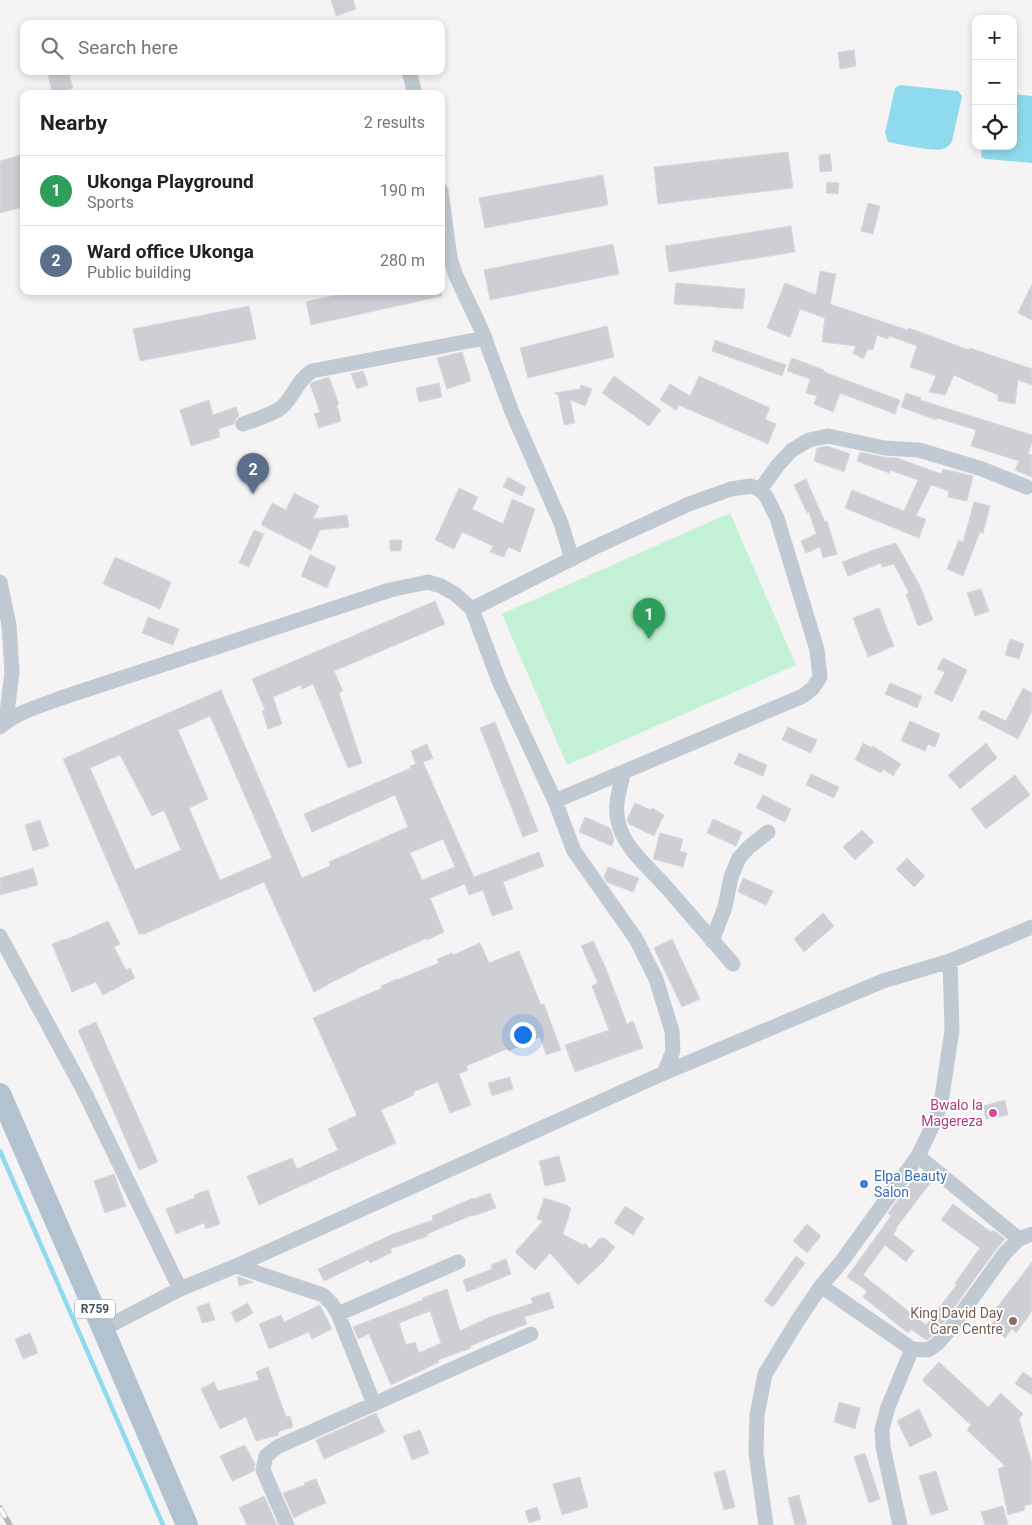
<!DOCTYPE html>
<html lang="en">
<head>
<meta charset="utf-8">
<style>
	body { margin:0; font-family:Roboto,sans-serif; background:#f2f2f2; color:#222 }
	.controls { position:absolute; right:15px; top:15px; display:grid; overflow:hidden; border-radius:10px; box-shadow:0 2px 8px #0003 }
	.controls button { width:45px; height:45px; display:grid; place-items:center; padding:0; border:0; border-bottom:1px solid #e0e0e0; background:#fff; color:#222; font:25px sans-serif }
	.you { position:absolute; left:522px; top:1034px; width:18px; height:18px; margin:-12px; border:4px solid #fff; border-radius:50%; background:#1a73e8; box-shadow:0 0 0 8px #1a73e833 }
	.badge { display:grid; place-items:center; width:32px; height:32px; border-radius:50%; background:#1a73e8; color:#fff; font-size:16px; font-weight:700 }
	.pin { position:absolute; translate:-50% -41px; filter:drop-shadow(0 1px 2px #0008) }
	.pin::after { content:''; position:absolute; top:26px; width:18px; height:15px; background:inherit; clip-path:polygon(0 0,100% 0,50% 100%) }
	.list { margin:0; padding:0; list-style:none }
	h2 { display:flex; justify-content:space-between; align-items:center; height:65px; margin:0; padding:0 20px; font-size:21px }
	h2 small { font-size:16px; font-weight:400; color:#767676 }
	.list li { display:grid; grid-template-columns:32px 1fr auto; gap:15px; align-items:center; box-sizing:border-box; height:70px; padding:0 20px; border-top:1px solid #e0e0e0 }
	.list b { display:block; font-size:19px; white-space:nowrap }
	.list p { margin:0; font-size:16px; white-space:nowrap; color:#767676 }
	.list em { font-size:16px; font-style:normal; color:#767676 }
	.icon { flex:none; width:28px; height:28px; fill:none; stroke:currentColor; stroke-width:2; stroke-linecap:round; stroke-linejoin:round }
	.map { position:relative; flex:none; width:1032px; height:1525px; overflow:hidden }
	.search { position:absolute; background:#fff; box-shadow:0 2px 8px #0003; left:20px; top:20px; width:425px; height:55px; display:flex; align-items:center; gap:12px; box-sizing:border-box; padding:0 18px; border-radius:10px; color:#767676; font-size:19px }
	.panel { position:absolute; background:#fff; box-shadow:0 2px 8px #0003; left:20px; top:90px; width:425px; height:205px; border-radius:10px }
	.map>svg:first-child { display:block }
</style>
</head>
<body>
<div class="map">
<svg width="1032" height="1525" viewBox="0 0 1032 1525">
	<rect width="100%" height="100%" fill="#f5f3f3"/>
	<path fill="#c3f1d5" d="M730 513 796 665 567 765 502 614Z"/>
	<path fill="#90daee" d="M900 85 958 91 962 96 952 141C950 145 948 147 943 149 935 152 898 144 888 142L885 133 895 88Z
		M1013 94 1032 96V163L986 159 981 157 982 146H1013Z"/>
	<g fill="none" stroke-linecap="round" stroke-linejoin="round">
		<path stroke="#90daee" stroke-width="4.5" d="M0 1151 163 1525"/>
	</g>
	<path fill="#cdcfd5" stroke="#d7d9de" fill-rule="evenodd" d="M331 0H353L356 9 336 16Z
		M854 50 856 66 840 69 838 52Z
		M47 71H68L73 88 53 94Z
		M788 152 793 188 658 204 654 167Z
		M24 154V207L0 213V161Z
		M830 154 832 171 820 172 819 155Z
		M603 175 608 205 485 228 479 198Z
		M827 182 839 183 838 194 826 193Z
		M868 203 880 206 873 234 861 231Z
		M791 226 795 252 669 272 665 246Z
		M613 244 619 274 490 300 484 270Z
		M820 271 836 274 830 304 907 330 909 328 969 350 970 348 1032 369V385L1018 380 1015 404 998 401V395L954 375 945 395 929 392 936 376 910 367 917 346 889 336 888 339 877 335 873 350 868 349 863 359 853 353 856 346 822 342 825 318 800 309 790 337 767 328 785 283 816 295Z
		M676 283 745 289 743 309 674 304Z
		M1032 284V320L1018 313Z
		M354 291H441L442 296 311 325 306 302Z
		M249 306 256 339 140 361 133 329Z
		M607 326 614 357 528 378 520 348Z
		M715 340 786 365 782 376 712 351Z
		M462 352 471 381 447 389 437 358Z
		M792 358 824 370V372L900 400 895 414 840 393 833 412 814 404 817 396 806 393 810 379 787 371Z
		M363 371 368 385 357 389 351 374Z
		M614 376 661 410 649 426 602 393Z
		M699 376 770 408 765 419 776 424 768 444 679 405 676 410 660 400 670 384 690 396Z
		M329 377 339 404 337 405 341 421 319 428 314 414 320 412 310 384 313 382Z
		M439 383 442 397 419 402 416 388Z
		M581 385 592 389 585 406 570 400 575 423 564 425 558 395 554 393 580 389Z
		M906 393 921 398 920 400 1032 435V442L1028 454 1032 455V477L1015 470 1019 461 971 446 976 430 937 418 936 420 901 407Z
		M209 400 213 415 236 407 239 416 236 418 234 424 218 429 220 437 191 446 180 410Z
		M827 446 850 454 844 472 814 461 817 448Z
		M860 452 883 457 897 458 941 474 943 469 973 476 967 501 948 497 949 491 931 485 916 516 926 519 919 538 845 508 852 490 904 511 918 480 890 470 889 473 857 461Z
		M508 477 526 487 522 496 503 487Z
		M806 479 825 522 827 521 837 554 823 558 820 547 806 553 801 541 816 534 809 512 807 513 794 485Z
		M459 488 478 497 472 509 503 524 512 499 535 509 520 552 508 547 504 557 490 552 493 546 462 532 454 549 435 540Z
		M294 493 319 506 313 519 347 515 349 527 320 530 311 550 261 525 272 503 286 510Z
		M974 502 990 506 983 533 980 532 963 576 947 569 959 540 963 542Z
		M254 530 264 534 249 567 239 563Z
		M390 540H402L401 551H390Z
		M896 543 921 588 933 620 918 626 906 594 909 593 894 564 882 567 881 563 848 576 842 562 873 550Z
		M310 555 336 567 327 588 301 576Z
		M115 557 171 582 160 609 103 584Z
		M981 589 989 611 975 616 967 593Z
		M435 601 445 624 334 671 343 691 339 693 362 763 348 768 313 684 302 689 301 685 273 697 282 724 268 729 262 711 265 710 252 679Z
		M879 608 894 646 868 657 853 618Z
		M148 617 179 629 173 645 142 633Z
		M1010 639 1024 644 1019 659 1005 655Z
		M943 658 967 670 952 702 934 693 945 672 937 669Z
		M890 683 922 696 917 708 885 694Z
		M1023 688 1032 693V711L1018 739 978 718 982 710 1006 721Z
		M221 690 302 878 330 866 329 862 408 827 395 795 312 832 304 814 411 768 410 766 416 764 411 751 427 744 433 758 423 762 474 877 539 852 544 866 503 882 513 909 492 916 483 890 469 895 465 884 430 898 444 932 427 940V938L357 969V970L328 984V985L314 992 264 882 144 934H139L63 759ZM210 716 272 858 220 880 189 808 208 799 178 730ZM120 755 152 816 164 810 181 850 135 870 90 768ZM443 839 455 867 422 880 410 853Z
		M910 721 940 734 935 747 928 744 925 751 901 741Z
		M495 722 538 831 523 837 480 728Z
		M788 727 817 740 811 753 782 740Z
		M863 743 872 748 873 746 901 764 893 776 883 769 881 773 855 760Z
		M986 743 997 758 960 789 948 775Z
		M739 753 767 765 763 776 734 764Z
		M811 774 839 787 834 798 806 785Z
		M1015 775 1030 795 986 829 971 809Z
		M763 795 791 809 785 822 756 808Z
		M635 803 651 810 652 808 664 815 654 836 629 824 627 819Z
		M585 817 610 828 614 839 612 846 579 832Z
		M713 819 742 832 736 846 707 833Z
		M40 820 49 846 33 851 25 825Z
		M862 830 874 842 855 860 843 847Z
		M660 833 683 839 680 851 687 853 683 867 653 859Z
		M907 858 925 876 914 887 896 869Z
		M608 867 639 878 633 892 607 882 604 877Z
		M33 868 38 885 0 895V878Z
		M743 878 773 891 766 905 738 892Z
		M823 913 834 926 804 952 794 939Z
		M108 921 120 944 114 947 126 970 130 968 135 978 103 995 96 982 72 992 52 944 65 939V940Z
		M672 939 700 999 682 1007 654 948Z
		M593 941 605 966 627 1024 633 1021 643 1048 575 1072 565 1045 609 1030 592 986 598 983 581 946Z
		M480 943 489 963 519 951 541 1005 544 1004 561 1050 546 1055 540 1037 508 1051 507 1049 466 1066 468 1070 459 1074 471 1105 450 1113 438 1082 413 1092 414 1095 381 1110 396 1143 259 1205 247 1176 292 1158 297 1169 338 1150 328 1129 357 1115 313 1018 382 988 381 986 397 979V980L439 963 437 959 452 953 453 955Z
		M96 1022 158 1162 139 1170 78 1030Z
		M510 1077 513 1089 492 1096 488 1083Z
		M1005 1100 1008 1115 986 1119 983 1106Z
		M559 1156 566 1181 545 1186 539 1161Z
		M919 1172 931 1182 896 1228 897 1229 893 1234 914 1251 906 1262 885 1245 863 1275 926 1325 957 1284 955 1283 980 1248 941 1220 953 1204 991 1232 993 1230 1005 1239 997 1248 943 1323 931 1337 926 1340 911 1329 908 1333 863 1297 867 1291 847 1277 891 1216 888 1213Z
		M114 1174 126 1206 105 1213 94 1181Z
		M208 1190 220 1224 206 1229 204 1223 176 1234 166 1209 195 1198 194 1195Z
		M490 1193 496 1208 473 1216 472 1215 427 1234 428 1236 390 1249 392 1252 370 1263 368 1260 324 1281 318 1269 393 1234 433 1220 432 1216 473 1198 474 1199Z
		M544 1198 567 1205 571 1209 563 1234 583 1245 585 1243 590 1249 600 1238H604L615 1247 603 1262 578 1285 550 1253 535 1270 515 1252 543 1221 537 1219Z
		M625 1206 644 1218 633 1235 614 1223Z
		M807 1224 821 1236 807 1253 793 1241Z
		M796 1256 805 1263 773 1307 764 1301Z
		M506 1259 511 1274 467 1292 463 1280 492 1269 491 1265Z
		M1032 1262V1311L1016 1333 1012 1329 1005 1338 990 1327 996 1318 991 1315Z
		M237 1276 253 1282H254L239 1286Z
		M447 1289 460 1331 490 1317 533 1303 531 1298 549 1292 554 1308 524 1317 527 1324 492 1337 470 1346 471 1348 438 1360 439 1362 391 1385 369 1334 358 1339 353 1327 423 1300 422 1298ZM430 1311 441 1343 419 1353 415 1342 406 1345 399 1323Z
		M209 1303 215 1320 202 1323 197 1307Z
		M248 1303 253 1313 236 1323 231 1312Z
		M320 1305 332 1329 312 1339 309 1332 269 1349 259 1324 281 1315 284 1322Z
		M30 1333 38 1353 23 1359 15 1339Z
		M939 1362 988 1407 1001 1393 1023 1414 1019 1419 1032 1463V1504L1024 1506 1025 1510 1008 1515 998 1469 1005 1466 967 1430 971 1425 922 1380Z
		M268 1367 286 1417 290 1416 293 1427 278 1432 279 1435 256 1441 246 1417 220 1429 201 1389 214 1382 218 1391 259 1380 256 1372Z
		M1023 1372 1032 1378V1395L1015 1384Z
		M839 1402 860 1408 855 1429 834 1422Z
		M919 1409 932 1436 910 1447 897 1421Z
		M376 1413 385 1432 324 1459 316 1440Z
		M420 1430 429 1453 412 1460 403 1436Z
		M245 1445 255 1464 254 1471 232 1481 220 1456Z
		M865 1453 880 1499 869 1503 854 1457Z
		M725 1470 735 1507 724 1510 714 1473Z
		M936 1471 948 1510 931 1515 919 1476Z
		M580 1477 588 1507 562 1515 553 1484Z
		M316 1479 326 1503 309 1510 294 1518 283 1493 305 1485 304 1483Z
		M799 1495 807 1525H795L788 1498Z
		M264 1496 277 1525H247L239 1508Z
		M1003 1506 1008 1525H985L981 1512Z
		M537 1507 541 1519 529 1523 525 1511Z"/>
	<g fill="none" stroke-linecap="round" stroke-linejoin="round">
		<path stroke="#c1cad2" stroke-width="15" d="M409 71 415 94
			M441 191 450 258 456 276 482 331 512 412 561 523 572 559
			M243 424C254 420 274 414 282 407 294 396 298 379 312 371L485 338
			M760 490 778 465 792 450 809 440 828 436 885 448 919 450 982 469 1027 487
			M0 582 9 625 12 672 6 721
			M472 609 593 548 689 504 731 489 751 486 760 490 766 496 777 518 817 650 820 677 813 688 803 696 555 801
			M0 727C16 712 41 706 61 698L390 590 428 582 441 586 455 594 472 609 499 681 555 801 574 851 636 939 656 979 672 1031 673 1051 664 1073
			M624 772C620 788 614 804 618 821 623 848 650 868 667 888 689 913 711 939 733 964
			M0 936 85 1093 180 1289
			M712 941 725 907 731 877 739 858 749 847 768 832
			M918 1156 1019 1239
			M236 1266 323 1295 332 1304 338 1314 374 1404
			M821 1286 912 1349 928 1350 937 1344 950 1329 1005 1253 1019 1239 1032 1234
			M338 1314 458 1262
			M103 1329 180 1289 236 1266 664 1073 883 981 950 961 1032 927
			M287 1525 263 1470 266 1456 277 1447 531 1334
			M766 1525 756 1453 757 1415 765 1374 798 1320 821 1286 842 1261 918 1156 933 1125 941 1103 952 1030 950 961
			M900 1525 883 1447 882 1429 888 1407 912 1349"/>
		<path stroke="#b3c2d1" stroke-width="22" d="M0 1094 103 1329 187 1525"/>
		<g stroke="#b5b8bd" stroke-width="5.5">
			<path id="rail" d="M0 1508 10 1525"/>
		</g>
		<use href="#rail" stroke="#fff" stroke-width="4" stroke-dasharray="11" stroke-linecap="butt"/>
	</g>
	<circle fill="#d1479c" stroke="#fff" stroke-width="2" cx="993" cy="1113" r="5"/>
	<circle fill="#3f7fe0" stroke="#fff" stroke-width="2" cx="864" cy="1184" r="5"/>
	<circle fill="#8d6e63" stroke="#fff" stroke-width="2" cx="1013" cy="1321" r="5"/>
	<g text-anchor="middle" stroke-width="4" stroke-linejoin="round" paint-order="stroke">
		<rect fill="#fff" stroke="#808990" stroke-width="1" x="75" y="1299.5" width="40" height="19" rx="4"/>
		<g font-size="12" font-weight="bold" fill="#4a5661">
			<text x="95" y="1313">R759</text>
		</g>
		<g font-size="14" fill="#b23c85" stroke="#fff" text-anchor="end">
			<text x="983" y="1110">Bwalo la<tspan x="983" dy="16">Magereza</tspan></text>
		</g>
		<g font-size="14" fill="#366cbe" stroke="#fff" text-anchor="start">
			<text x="874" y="1181">Elpa Beauty<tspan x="874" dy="16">Salon</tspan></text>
		</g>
		<g font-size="14" fill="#785e54" stroke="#fff" text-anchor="end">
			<text x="1003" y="1318">King David Day<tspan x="1003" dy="16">Care Centre</tspan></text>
		</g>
	</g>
</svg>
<div class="controls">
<button>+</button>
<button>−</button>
<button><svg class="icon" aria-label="locate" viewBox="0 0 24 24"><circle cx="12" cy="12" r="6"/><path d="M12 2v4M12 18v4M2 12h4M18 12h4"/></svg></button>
</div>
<div class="you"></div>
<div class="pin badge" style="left:649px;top:639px;background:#2e9e5b">1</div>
<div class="pin badge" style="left:253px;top:494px;background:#5c6f8a">2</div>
<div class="search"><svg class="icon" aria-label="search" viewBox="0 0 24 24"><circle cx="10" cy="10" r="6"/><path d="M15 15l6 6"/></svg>Search here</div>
<section class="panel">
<h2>Nearby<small>2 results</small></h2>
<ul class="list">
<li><span class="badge" style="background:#2e9e5b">1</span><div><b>Ukonga Playground</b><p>Sports</p></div><em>190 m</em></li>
<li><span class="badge" style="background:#5c6f8a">2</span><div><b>Ward office Ukonga</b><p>Public building</p></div><em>280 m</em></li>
</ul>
</section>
</div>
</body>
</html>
